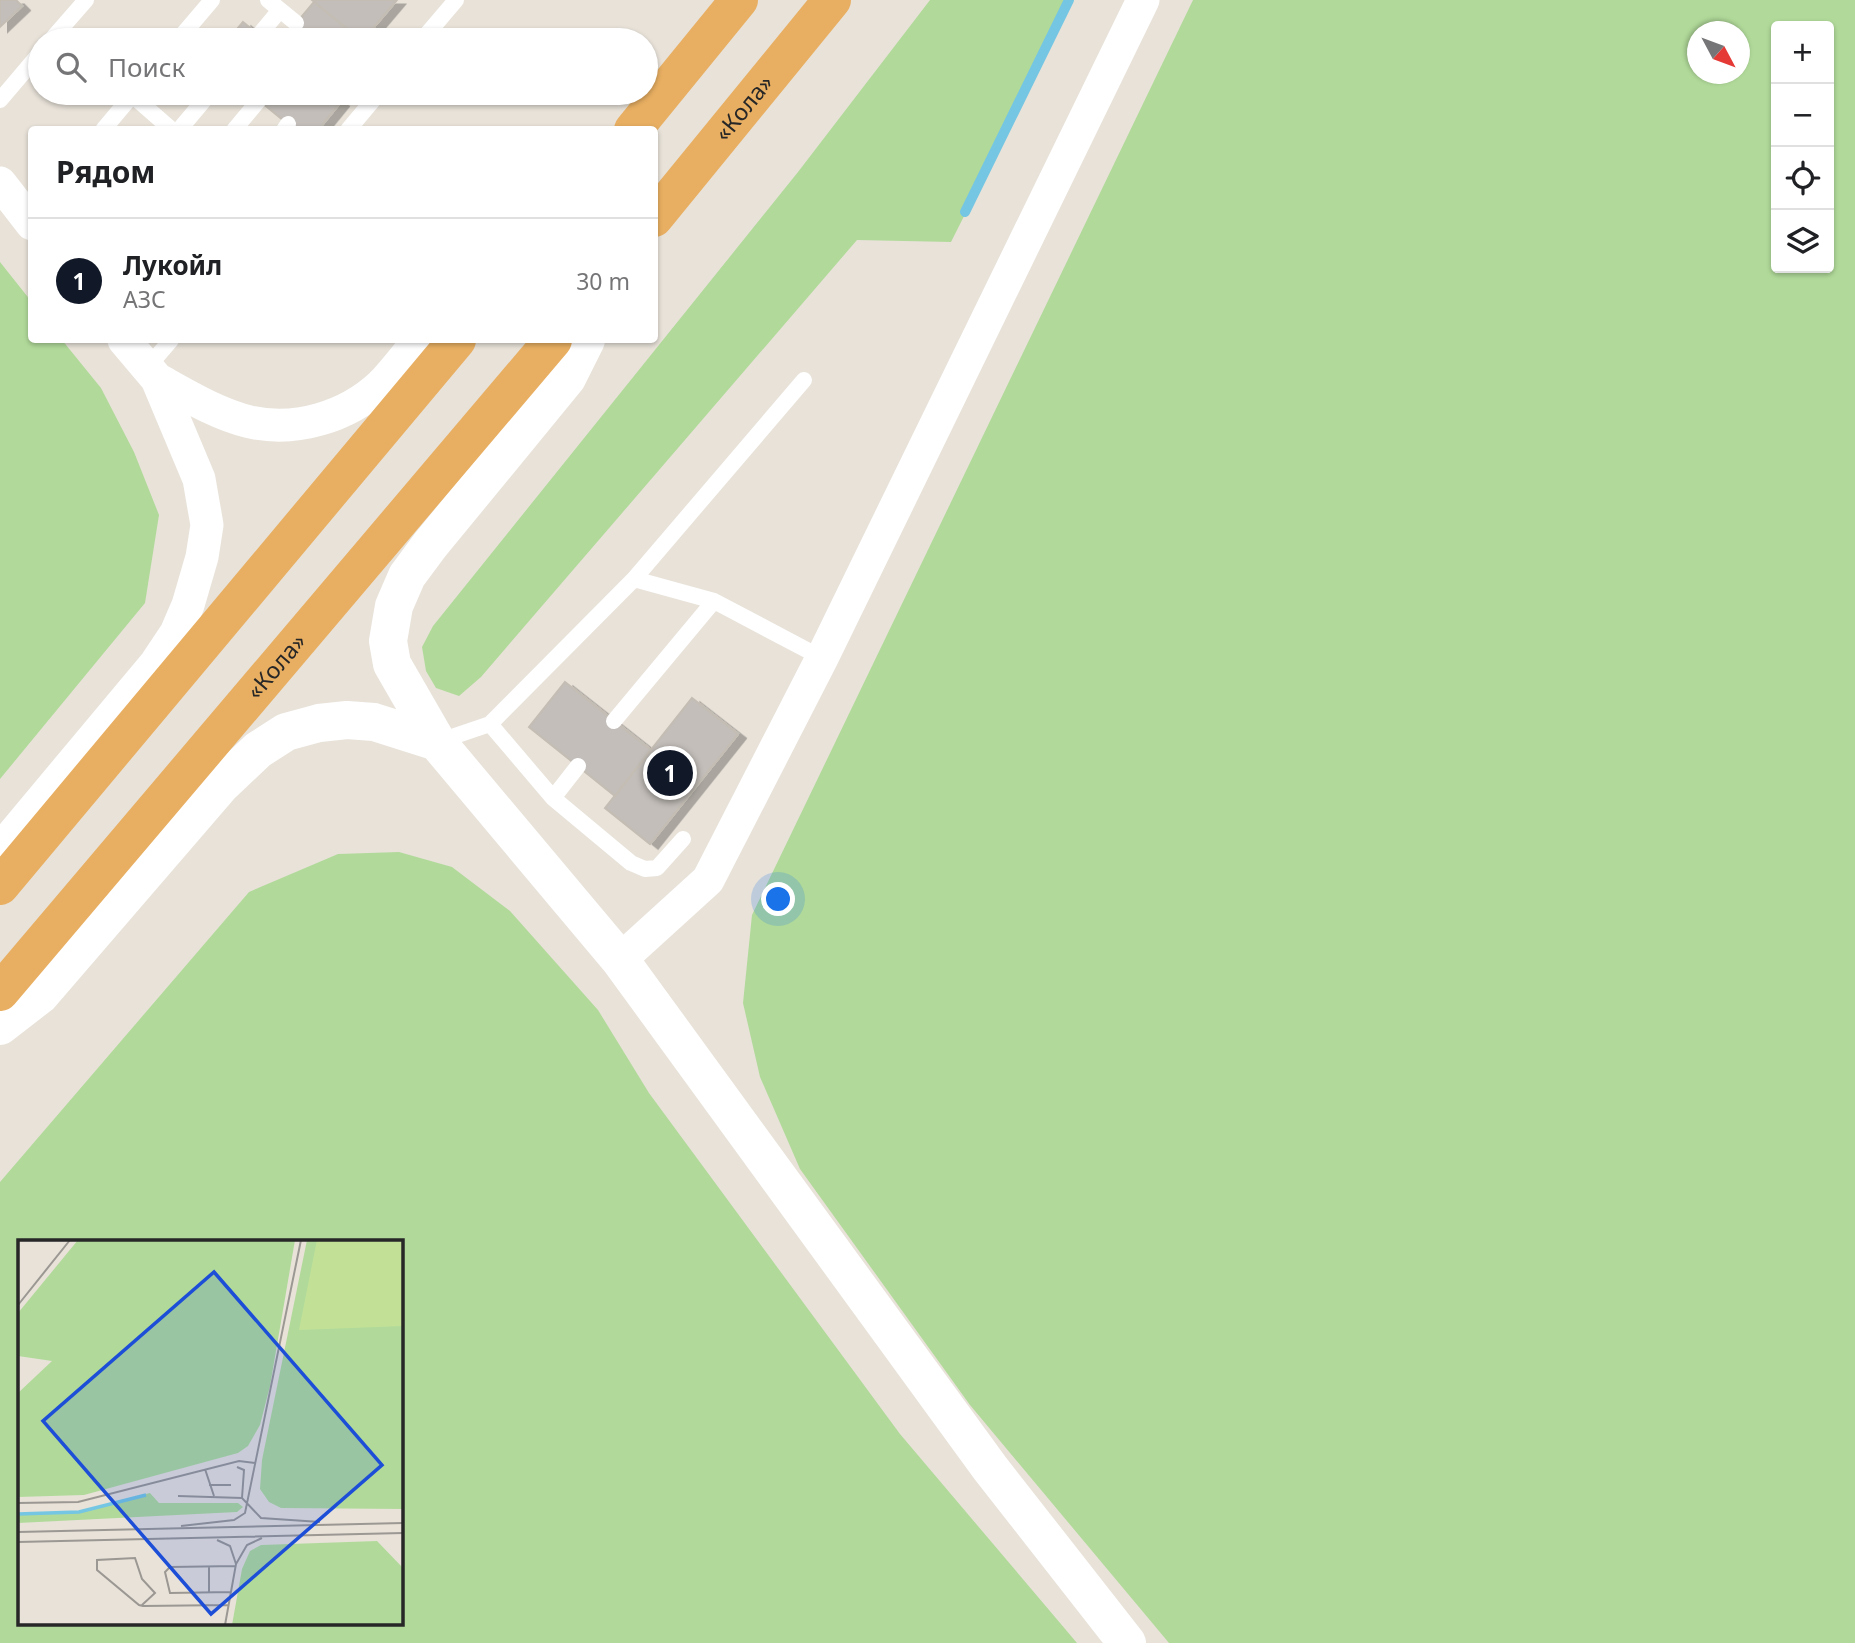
<!DOCTYPE html>
<html lang="ru">
<head>
<meta charset="utf-8">
<style>
	body { margin:0; font-family:"Noto Sans",sans-serif; background:#f2f2f2; color:#202124 }
	.controls { position:absolute; right:21px; top:21px; display:grid; overflow:hidden; border-radius:7px; box-shadow:0 2px 5px #0004 }
	.controls button { width:63px; height:63px; display:grid; place-items:center; padding:0; border:0; border-bottom:2px solid #e0e0e0; background:#fff; color:#202124; font:35px sans-serif }
	.compass { position:absolute; left:1687px; top:21px; width:63px; height:63px; border-radius:50%; background:#fff; box-shadow:0 2px 5px #0004; rotate:131deg }
	.you { position:absolute; left:779px; top:900px; width:24px; height:24px; margin:-18px; border:5px solid #fff; border-radius:50%; background:#1a73e8; box-shadow:0 0 0 10px #1a73e833 }
	.badge { display:grid; place-items:center; width:46px; height:46px; border-radius:50%; background:#111827; color:#fff; font-size:23px; font-weight:700 }
	.pin { position:absolute; translate:-50% -50%; border:4px solid #fff; box-shadow:0 2px 7px #0006 }
	.list { margin:0; padding:0; list-style:none }
	h2 { display:flex; justify-content:space-between; align-items:center; height:91px; margin:0; padding:0 28px; font-size:30px }
	h2 small { font-size:23px; font-weight:400; color:#757577 }
	.list li { display:grid; grid-template-columns:46px 1fr auto; gap:21px; align-items:center; box-sizing:border-box; height:126px; padding:0 28px; border-top:2px solid #e0e0e0 }
	.list b { display:block; font-size:26px; white-space:nowrap }
	.list p { margin:0; font-size:23px; white-space:nowrap; color:#757577 }
	.list em { font-size:23px; font-style:normal; color:#757577 }
	.icon { flex:none; width:38px; height:38px; fill:none; stroke:currentColor; stroke-width:2; stroke-linecap:round; stroke-linejoin:round }
	.map { position:relative; flex:none; width:1855px; height:1643px; overflow:hidden }
	.search { position:absolute; background:#fff; box-shadow:0 2px 5px #0004; left:28px; top:28px; width:630px; height:77px; display:flex; align-items:center; gap:18px; box-sizing:border-box; padding:0 24px; border-radius:38px; color:#757577; font-size:26px }
	.panel { position:absolute; background:#fff; box-shadow:0 2px 5px #0004; left:28px; top:126px; width:630px; height:217px; border-radius:7px }
	.map>svg:first-child { display:block }
</style>
</head>
<body>
<div class="map">
<svg width="1855" height="1643" viewBox="0 0 1855 1643">
	<defs>
		<filter id="shadow"><feDropShadow dx="8" dy="4.5" stdDeviation="0" flood-color="#0004"/></filter>
	</defs>
	<rect width="100%" height="100%" fill="#e8e2d9"/>
	<path fill="#b1da9a" fill-rule="evenodd" d="M930 0H1073L951 242 857 240 481 677 459 696 436 688 426 671 422 647 433 626 798 172Z
		M1193 0H1855V1643H1169L970 1405 800 1169 760 1077 743 1003 752 915ZM1776 26H1829V268H1776ZM1698 32H1740V74H1698Z
		M0 262 31 301 32 340H62L101 388 134 452 159 515 145 603 0 779Z
		M399 852 452 867 510 911 598 1010 649 1093 900 1434 1077 1643H0V1182L249 892 338 854ZM19 1242H401V1624H19Z"/>
	<g fill="none" stroke-linecap="round" stroke-linejoin="round">
		<path stroke="#75c6e2" stroke-width="10" d="M965 212 1069 0"/>
	</g>
	<path fill="#c3beb9" stroke="#c3bdb4" stroke-width="2" filter="url(#shadow)" d="M0 0H16L22 6 0 27Z
		M312 0H397L363 40H360Z
		M314 2 345 27 334 40H282Z
		M243 22 265 40H228Z
		M250 93H330L341 102 318 130H295Z
		M565 682 651 750 615 796 529 727Z
		M692 698 738 734 650 844 605 808Z"/>
	<g fill="none" stroke-linecap="round" stroke-linejoin="round">
		<path stroke="#fff" stroke-width="16" d="M268 0 296 23
			M259 35 280 10
			M51 40 86 0
			M178 40 212 0
			M422 40 456 0
			M132 95 172 130
			M0 100 40 53
			M103 130 134 93
			M179 130 210 93
			M234 130 259 100
			M284 130 288 124
			M348 130 379 93
			M147 368 171 340
			M634 579 714 601 822 658
			M614 721 714 601
			M490 724 553 798 631 863 645 869 657 868 683 839
			M437 742 490 724 634 579 804 380
			M553 798 578 766"/>
		<path stroke="#fff" stroke-width="33" d="M0 183 32 224
			M157 379C186 395 217 414 250 422 296 432 347 417 381 385 395 371 407 354 419 340
			M0 857 14 833 156 663 176 633 188 605 202 557 207 525 199 479 157 379 124 340
			M620 960 708 880 822 658 1143 0"/>
		<path stroke="#fff" stroke-width="38" d="M586 340 567 378 430 545 407 576 394 606 388 641 392 664 437 742 620 960 990 1468 1127 1643
			M0 1026 40 995 220 786 258 750 286 732 319 723 347 720 374 722 437 742"/>
		<g stroke="#e8af62" stroke-width="38">
			<path d="M633 130 739 0"/>
			<path id="s1" d="M654 218 832 0"/>
			<path d="M0 886 457 340"/>
			<path id="s2" d="M0 992 553 340"/>
		</g>
	</g>
	<g text-anchor="middle" stroke-width="5" stroke-linejoin="round" paint-order="stroke">
		<g font-size="23" fill="#272727" stroke="#fff">
			<text dy="8" stroke="none"><textPath href="#s1" startOffset="142">«Кола»</textPath></text>
			<text dy="8" stroke="none"><textPath href="#s2" startOffset="427">«Кола»</textPath></text>
		</g>
	</g>
	<g transform="translate(18 1240)">
		<rect width="385" height="385" fill="#e8e2d9"/>
		<path d="M60 0H277L252 146 242 185 230 206 220 213 66 255 0 257V153L34 121 0 116V73ZM289 0H385V269L263 268 251 262 242 249 244 220ZM132 253 141 263H220L225 267 219 272 0 283V274L61 271ZM359 301 385 328V385H214L224 329 232 311 243 305Z" fill="#b1da9a"/>
		<path d="M299 0H385V86L281 90Z" fill="#c2e197"/>
		<path fill="none" stroke="#75c6e2" stroke-width="3.5" d="M0 274 61 272 128 255"/>
		<path fill="none" stroke="#9b9792" stroke-width="2" d="M0 65 52 0M219 227 226 230 224 258M187 229 196 256M191 245H213M160 256 224 258 243 278 302 282M0 263 60 262 221 221 237 223M163 286 216 280 227 273 283 0M0 292 385 283M199 300 212 306 218 324M0 302 385 293M191 326V352M213 352 152 353 147 332 152 327 218 326M124 365 137 353 124 339 117 318 79 320V330L121 365 125 366 211 365M207 385 218 324 229 305 244 298"/>
		<path fill="#1d4ed8" fill-opacity="0.15" stroke="#1d4ed8" stroke-width="3.5" d="M196 32 364 225 193 374 25 181Z"/>
		<rect width="385" height="385" fill="none" stroke="#272727" stroke-width="3.5"/>
	</g>
</svg>
<div class="controls">
<button>+</button>
<button>−</button>
<button><svg class="icon" aria-label="locate" viewBox="0 0 24 24"><circle cx="12" cy="12" r="6"/><path d="M12 2v4M12 18v4M2 12h4M18 12h4"/></svg></button>
<button><svg class="icon" aria-label="layers" viewBox="0 0 24 24"><path d="M12 4l9 5-9 5-9-5zM3 14l9 5 9-5"/></svg></button>
</div>
<svg class="compass" viewBox="-18 -18 36 36"><path d="M0-13l5 13h-10z" fill="#e53935"/><path d="M0 13l5-13h-10z" fill="#757577"/></svg>
<div class="you"></div>
<div class="pin badge" style="left:670px;top:773px">1</div>
<div class="search"><svg class="icon" aria-label="search" viewBox="0 0 24 24"><circle cx="10" cy="10" r="6"/><path d="M15 15l6 6"/></svg>Поиск</div>
<section class="panel">
<h2>Рядом<small></small></h2>
<ul class="list">
<li><span class="badge">1</span><div><b>Лукойл</b><p>АЗС</p></div><em>30 m</em></li>
</ul>
</section>
</div>
</body>
</html>
